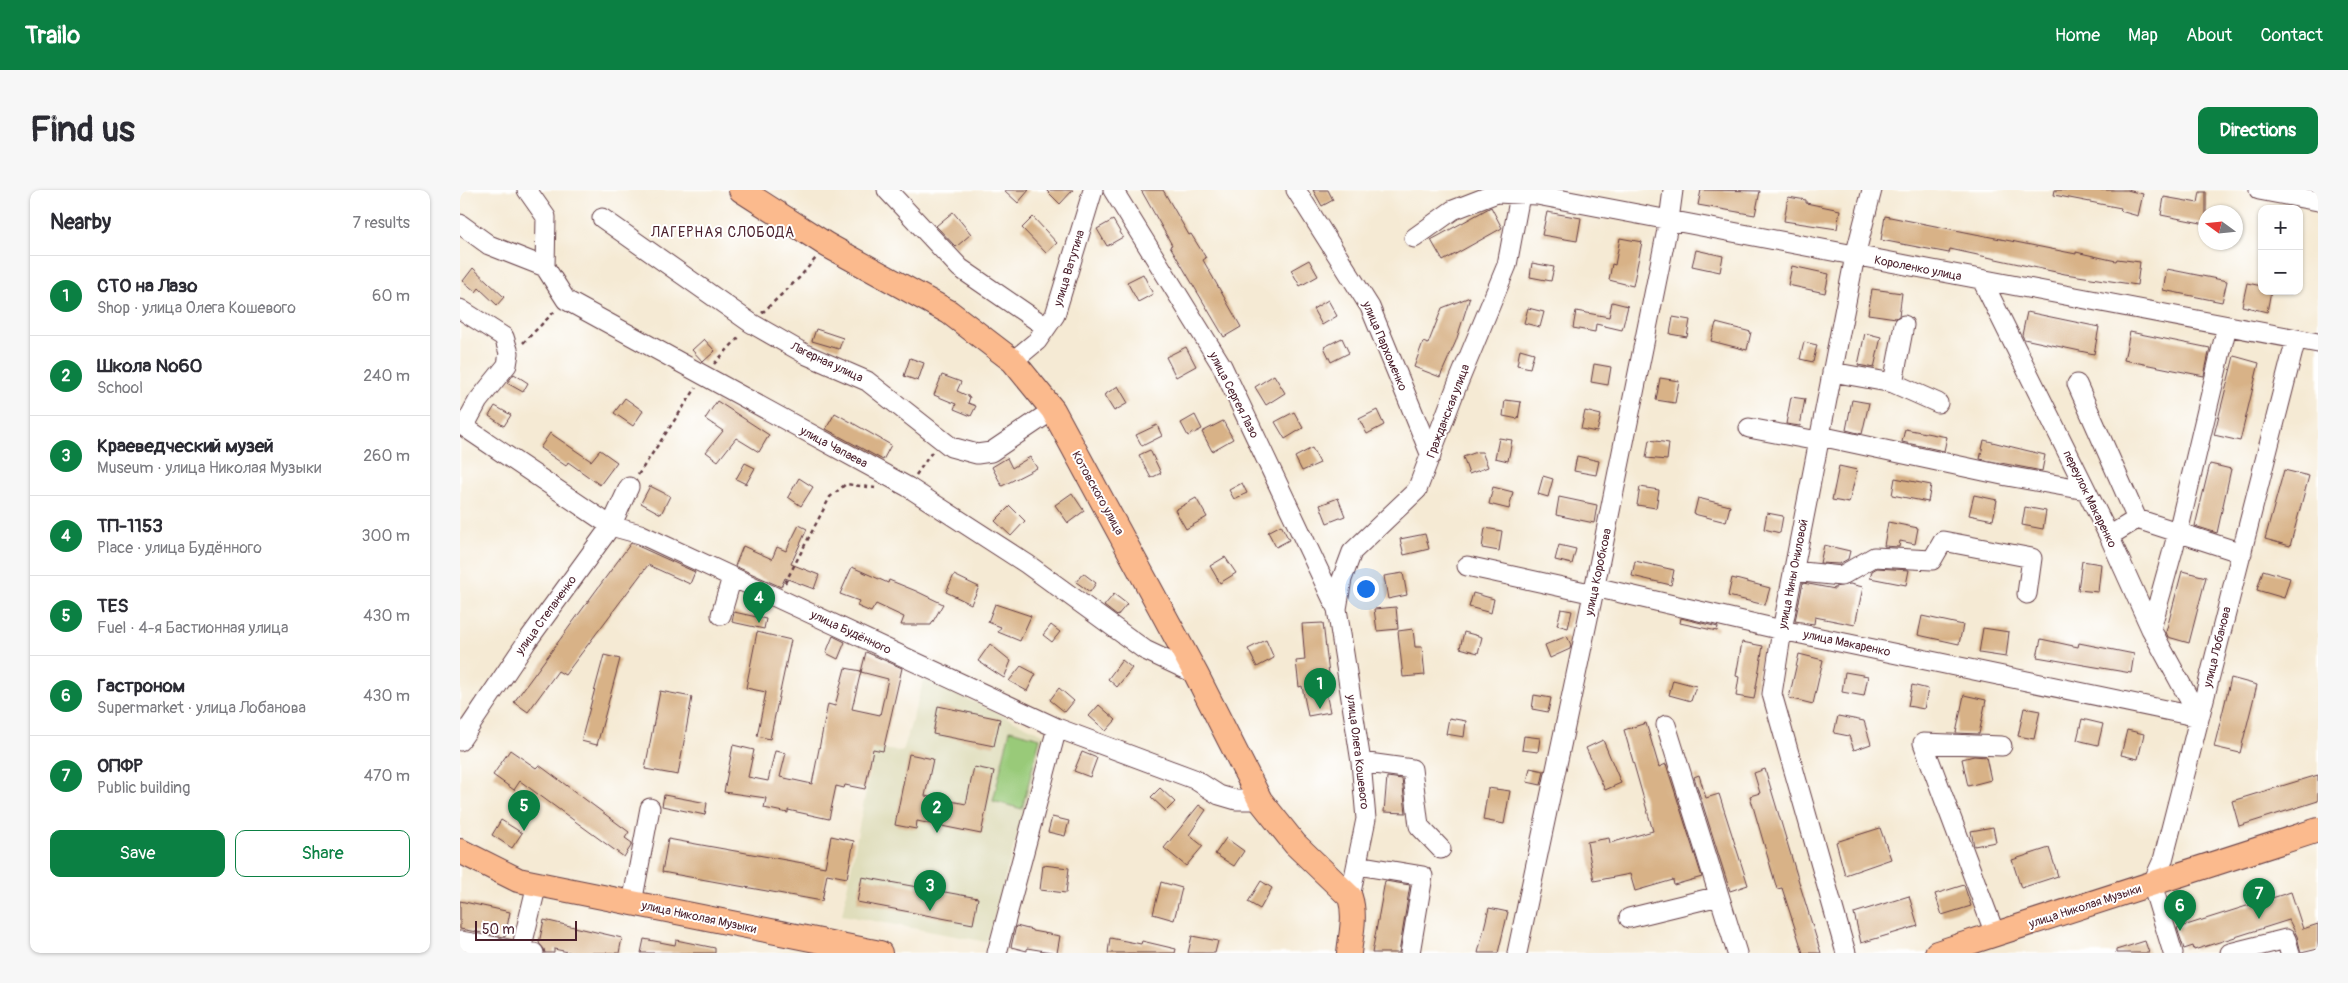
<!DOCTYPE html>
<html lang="en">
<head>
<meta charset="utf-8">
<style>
	body { margin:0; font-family:Pangolin,sans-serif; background:#f7f7f7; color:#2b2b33 }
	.controls { position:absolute; right:15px; top:15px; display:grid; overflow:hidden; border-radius:10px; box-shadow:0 1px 4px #0004 }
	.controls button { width:45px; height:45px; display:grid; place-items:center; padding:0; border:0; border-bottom:1px solid #e1e1e2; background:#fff; color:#2b2b33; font:25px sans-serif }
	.compass { position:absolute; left:1738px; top:15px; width:45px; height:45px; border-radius:50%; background:#fff; box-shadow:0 1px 4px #0004; rotate:285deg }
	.scale { position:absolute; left:15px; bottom:12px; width:102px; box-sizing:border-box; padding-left:5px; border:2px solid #4a1f2b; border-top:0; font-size:14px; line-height:18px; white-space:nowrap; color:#4a1f2b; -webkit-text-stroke:4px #fff; paint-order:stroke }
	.you { position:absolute; left:905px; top:398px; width:18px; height:18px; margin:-12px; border:4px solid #fff; border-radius:50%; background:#1a73e8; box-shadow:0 0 0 8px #1a73e833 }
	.badge { display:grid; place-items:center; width:32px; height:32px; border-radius:50%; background:#0b8043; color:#fff; font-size:16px; font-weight:700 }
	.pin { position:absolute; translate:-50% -41px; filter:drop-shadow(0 1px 2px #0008) }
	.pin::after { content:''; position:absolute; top:26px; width:18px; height:15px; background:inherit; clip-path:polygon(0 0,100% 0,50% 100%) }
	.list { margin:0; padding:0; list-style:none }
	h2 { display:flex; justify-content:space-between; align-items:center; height:65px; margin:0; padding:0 20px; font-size:21px }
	h2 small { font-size:16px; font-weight:400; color:#7c7c81 }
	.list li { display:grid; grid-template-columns:32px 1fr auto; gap:15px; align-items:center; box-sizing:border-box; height:80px; padding:0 20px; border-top:1px solid #e1e1e2 }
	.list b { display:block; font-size:19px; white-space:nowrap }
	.list p { margin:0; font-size:16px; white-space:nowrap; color:#7c7c81 }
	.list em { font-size:16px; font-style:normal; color:#7c7c81 }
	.actions { display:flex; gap:10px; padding:15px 20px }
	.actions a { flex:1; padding:11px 0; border:1px solid #0b8043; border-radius:10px; text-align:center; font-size:18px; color:#0b8043 }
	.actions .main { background:#0b8043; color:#fff }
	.map { position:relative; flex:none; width:1858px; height:763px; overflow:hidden; border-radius:10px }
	header { display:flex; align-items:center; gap:30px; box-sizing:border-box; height:70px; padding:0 25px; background:#0b8043; color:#fff }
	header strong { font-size:24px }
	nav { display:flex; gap:28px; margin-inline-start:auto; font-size:18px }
	.intro { display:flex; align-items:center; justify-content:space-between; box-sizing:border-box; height:120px; padding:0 30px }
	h1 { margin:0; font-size:35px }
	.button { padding:12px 22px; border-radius:10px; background:#0b8043; color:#fff; font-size:18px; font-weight:700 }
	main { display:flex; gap:30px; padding:0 30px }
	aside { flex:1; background:#fff; border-radius:10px; box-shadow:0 1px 4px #0004 }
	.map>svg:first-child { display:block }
</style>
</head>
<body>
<header>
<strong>Trailo</strong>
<nav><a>Home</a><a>Map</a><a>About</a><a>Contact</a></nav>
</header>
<div class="intro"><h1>Find us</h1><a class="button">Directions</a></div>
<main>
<aside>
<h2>Nearby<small>7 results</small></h2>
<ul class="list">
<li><span class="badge">1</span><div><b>СТО на Лазо</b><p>Shop · улица Олега Кошевого</p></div><em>60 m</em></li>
<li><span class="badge">2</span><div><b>Школа №60</b><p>School</p></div><em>240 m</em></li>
<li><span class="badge">3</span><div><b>Краеведческий музей</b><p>Museum · улица Николая Музыки</p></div><em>260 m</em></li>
<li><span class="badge">4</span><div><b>ТП-1153</b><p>Place · улица Будённого</p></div><em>300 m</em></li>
<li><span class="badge">5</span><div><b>TES</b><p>Fuel · 4-я Бастионная улица</p></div><em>430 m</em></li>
<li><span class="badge">6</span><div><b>Гастроном</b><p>Supermarket · улица Лобанова</p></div><em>430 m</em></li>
<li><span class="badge">7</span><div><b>ОПФР</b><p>Public building</p></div><em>470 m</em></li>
</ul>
<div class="actions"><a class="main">Save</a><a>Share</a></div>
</aside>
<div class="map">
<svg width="1858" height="763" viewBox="0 0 1858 763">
	<rect width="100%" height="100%" fill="#fff"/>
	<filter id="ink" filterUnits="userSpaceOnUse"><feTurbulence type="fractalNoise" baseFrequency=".02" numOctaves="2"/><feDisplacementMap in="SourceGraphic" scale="10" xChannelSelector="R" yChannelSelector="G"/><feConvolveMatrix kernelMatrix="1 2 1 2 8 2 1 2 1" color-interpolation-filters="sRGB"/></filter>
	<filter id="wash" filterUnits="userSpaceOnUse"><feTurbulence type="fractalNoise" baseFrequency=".0096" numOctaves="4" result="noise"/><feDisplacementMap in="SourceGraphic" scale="20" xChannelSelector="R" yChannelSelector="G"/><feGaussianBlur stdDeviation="1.12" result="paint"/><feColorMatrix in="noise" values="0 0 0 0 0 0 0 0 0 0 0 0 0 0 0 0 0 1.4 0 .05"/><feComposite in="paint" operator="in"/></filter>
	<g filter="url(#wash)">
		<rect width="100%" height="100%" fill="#f5ead4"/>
		<path fill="#dfddbb" d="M464 489 585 545 527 752 382 725 414 559 443 561Z"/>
		<path fill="#99ca79" stroke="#727452" d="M550 540 580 548 562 619 533 611Z"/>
		<g id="blocks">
			<path fill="#d8b287" d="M544 0H569L558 13Z
				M586 0H613L600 14Z
				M681 0H703L729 45 731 44 746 68 743 70 781 137 764 147 710 56 712 55Z
				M853 0H868L873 10 862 16Z
				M1241 0 1300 1 1295 25 1238 15Z
				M1595 0H1667L1683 4 1678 26 1660 21 1661 18 1594 5Z
				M1740 2H1746V34L1701 25 1704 7 1738 13Z
				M1328 7 1346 10V13L1380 20 1377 39 1324 31Z
				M1031 17 1042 38 983 71 971 50Z
				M493 22 511 44 496 57 476 36Z
				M1087 22 1121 28 1117 51 1082 45Z
				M1425 26 1616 64V62L1656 71 1657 69 1680 72 1677 95 1605 84 1490 59 1489 63 1421 50Z
				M573 27 597 53 586 63 562 38Z
				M653 30 663 47 647 56 637 39Z
				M1160 48 1182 52 1173 96 1149 90 1152 74 1155 75Z
				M1236 60 1263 66 1260 82 1232 76Z
				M849 70 858 86 840 96 831 80Z
				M1072 73 1094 77 1091 91 1070 87Z
				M1332 76 1369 84 1365 103 1328 95Z
				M13 78 44 107 37 115 19 98 16 102 3 91Z
				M1707 79 1767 91 1762 112 1703 100Z
				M683 84 693 104 678 112 667 92Z
				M1787 93 1802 96V101H1811L1807 122 1782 116Z
				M1412 99 1442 103 1439 126 1436 128 1408 124Z
				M1010 107 996 151 980 187 954 177 963 152 968 154 982 118Z
				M868 110 877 126 862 135 853 119Z
				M1152 112 1168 116 1162 140 1136 134 1135 142 1113 138 1116 121 1149 127Z
				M1068 118 1084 122 1080 137 1064 133Z
				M1567 122 1639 137 1634 164 1564 149 1562 145Z
				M1213 127 1230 130 1227 147 1210 144Z
				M1256 133 1291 142 1287 160 1251 151Z
				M356 139 383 148 379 159 352 151Z
				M1670 142 1750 158 1744 186 1664 170Z
				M1405 143 1421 147 1414 178 1398 175Z
				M882 148 889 163 871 172 864 157Z
				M244 149 255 161 243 172 232 160Z
				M1344 152 1357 155 1353 172 1340 169Z
				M726 157 736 176 716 187 706 167Z
				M1060 159 1074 163 1070 178 1057 175Z
				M1774 166 1799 173 1780 251 1754 245Z
				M450 168 464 173 458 191 444 186Z
				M1134 174 1151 177 1148 195 1131 192Z
				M54 184 68 193 63 202 47 193Z
				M482 185 501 192 497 201 510 207 508 213 516 216 511 226 494 219 496 214 474 205Z
				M814 185 825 203 806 215 795 197Z
				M1200 188 1219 191 1215 213 1196 210Z
				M658 196 668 213 654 221 644 205Z
				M1331 207 1345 209 1340 236 1326 234Z
				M165 208 183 221 173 236 154 223Z
				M1045 210 1061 212 1058 229 1043 226Z
				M1392 210 1409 213 1402 244 1386 240Z
				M257 211 309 245 299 262 276 248 258 271 246 262 263 241 245 229Z
				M35 216 51 225 44 236 29 226Z
				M917 220 924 235 907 244 899 229Z
				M1125 221 1141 225 1137 242 1121 239Z
				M834 222 843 238 825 249 815 232Z
				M375 223 431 255 423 270 366 239Z
				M735 225 742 239 728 246 721 233Z
				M763 231 773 249 752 261 742 242Z
				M697 235 702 246 682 256 676 245Z
				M1445 239 1487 247 1484 261 1442 252Z
				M90 243 131 271 140 260 157 272 140 295 108 272 106 276 80 258Z
				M1039 248 1052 250 1048 271 1035 268Z
				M1189 250 1209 253 1207 270 1186 268Z
				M1524 250 1585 265 1582 281 1520 269Z
				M852 258 860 273 842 281 835 267Z
				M690 260 701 283 691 288 679 265Z
				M1017 262H1022L1028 277 1009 284 1003 267Z
				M1117 266 1139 271 1136 285 1114 281Z
				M570 267 577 278 542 296 532 277 547 268 552 278Z
				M285 273 295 278 286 294 276 289Z
				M1750 274 1771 279 1757 343 1735 336Z
				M1379 276 1397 280 1389 313 1372 310Z
				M1824 280 1849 286 1830 356 1805 349Z
				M1083 286 1093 289 1088 307 1078 304Z
				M339 288 353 297 341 316 328 307Z
				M1435 288 1471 295 1468 312 1432 305Z
				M782 293 787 303 774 309 769 300Z
				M190 296 210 306 201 324 181 313Z
				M1033 297 1053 302 1049 319 1029 314Z
				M1180 297 1199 300 1196 318 1177 315Z
				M612 303 624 321 608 333 595 315Z
				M1514 305 1537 310 1533 330 1509 325Z
				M1099 307 1137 315 1134 333 1096 325Z
				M736 308 747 327 726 339 715 320Z
				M878 308 885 326 867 333 860 315Z
				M1238 308 1270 316 1266 332 1234 324Z
				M550 316 565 331 551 346 535 331Z
				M1565 317 1586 321 1583 339 1562 335Z
				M1307 323 1323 326 1320 343 1304 339Z
				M1428 332 1458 338 1455 354 1440 351 1439 357 1424 356Z
				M339 335 347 339 331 374 359 385 354 399 325 388 321 397 275 376 283 356 312 369 317 357 326 361Z
				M821 335 829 350 816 357 808 342Z
				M1025 338 1042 341 1039 361 1022 358Z
				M965 344 969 359 944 365 940 349Z
				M171 353 235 382 230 394 188 375 105 485 98 481 68 522 54 512Z
				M1099 355 1116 359 1112 374 1095 370Z
				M1364 355 1390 361 1388 369 1379 374 1360 373Z
				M765 367 776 383 760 393 750 376Z
				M1175 371 1214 380 1211 395 1172 386Z
				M1622 371 1641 374 1638 402 1618 400Z
				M392 377 428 393 429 390 456 401 483 414 471 435H441L444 427 416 414 411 422 397 416 399 411 380 404Z
				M1417 378 1449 380 1446 395 1410 388 1412 381Z
				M1803 380 1830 388 1824 408 1797 400Z
				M1722 381 1746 387 1729 453 1708 447 1706 442Z
				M623 383 636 393 630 402 616 392Z
				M943 383 947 405 928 409 924 386Z
				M494 385 519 397 511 414 486 402Z
				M1272 388 1310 398 1305 415 1268 406Z
				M1343 393 1375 399V397L1390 394 1403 397 1395 435 1355 427 1354 434 1335 431Z
				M1013 403 1034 409 1031 423 1009 417Z
				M654 404 667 414 657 426 644 416Z
				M535 414 571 426 560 451 538 442 541 437 528 432Z
				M936 417 938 439 917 441 914 419Z
				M1101 419 1112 421 1108 438 1097 435Z
				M274 422 306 429 304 439 272 432Z
				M1462 426 1503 435 1499 454 1458 445Z
				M1221 428 1258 437 1257 441 1220 433Z
				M863 433 870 493H864L870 522 848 526 842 496 839 497 836 471 845 470 842 434Z
				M591 435 600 442 592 452 583 445Z
				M1523 438 1549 442 1546 467 1519 463Z
				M953 439 955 457H962L965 485 943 487 938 441Z
				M297 442 331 450 310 549 297 546 306 502 286 498Z
				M1004 442 1022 447 1018 463 1000 458Z
				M373 446 385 452 378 469 366 463Z
				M1107 446 1111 455 1110 459 1090 468 1085 455Z
				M1581 449 1618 457 1619 453 1674 464 1671 483 1577 467Z
				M806 450 814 468 797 477 788 459Z
				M1282 452 1303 456 1294 509 1276 506 1279 487 1276 486Z
				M530 454 551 471 544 488 518 471Z
				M406 462 442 478 423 561 413 559 405 599 385 595 384 598 376 596 369 629 328 620V623L304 618 306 608 264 602 273 555 294 560 288 587 308 591 315 561 326 563 320 587 352 594 368 514 375 516 385 478 401 481 392 519 420 525 428 489 401 482Z
				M1339 464 1363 470 1353 514 1329 508Z
				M144 465 160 469 137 555 121 551Z
				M662 470 672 478 657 497 648 489Z
				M561 476 576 484 567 501 549 491Z
				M1385 482 1408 486 1404 506 1382 502Z
				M1771 488 1797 495 1780 563 1754 557Z
				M1213 490 1236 496 1231 511 1209 505Z
				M1452 495 1468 499 1464 519 1448 516Z
				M599 498 614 511 605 522 590 510Z
				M200 501 232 507 218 585 185 579Z
				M1074 505 1091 508 1088 522 1072 519Z
				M1504 505 1526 510 1519 544 1496 543Z
				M639 515 656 530 646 541 629 526Z
				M478 516 540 529 534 556 473 544Z
				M1564 518 1580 521 1574 549 1558 546Z
				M1378 526 1404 531 1411 554 1394 560 1389 546 1374 543Z
				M989 528 1006 531 1004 547 986 544Z
				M1622 529 1643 534 1638 555 1617 550Z
				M1186 533 1199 577 1206 574 1242 687 1214 695 1213 690 1175 701 1170 684 1134 691 1127 652 1149 648 1150 653 1193 641 1164 540Z
				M1667 540 1684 544 1678 569 1661 565Z
				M1064 546 1080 548 1078 562 1062 560Z
				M1143 550 1161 593 1145 600 1126 558Z
				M50 560 76 578 79 575 169 642 165 648 172 653 171 656 164 667 60 591 54 600 33 585Z
				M622 562 637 568 630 587 614 581Z
				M449 564 473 569 465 606 506 614 514 577 534 581 521 644 457 631 456 639 435 635Z
				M1514 566 1526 567 1531 590 1508 596 1502 569Z
				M1070 578 1084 581 1081 595 1067 592Z
				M1305 579 1339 692 1361 763H1343L1322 698 1317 699 1290 606 1300 603 1294 583Z
				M1239 585 1246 608 1259 604 1288 695 1270 701 1234 587Z
				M1858 585V611L1779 636 1772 611Z
				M927 587 942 589 946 623 924 622Z
				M700 598 715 612 706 621 691 607Z
				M1028 598 1050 601 1044 634 1023 630Z
				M204 605 247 613 245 625 202 616Z
				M739 615 746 620 729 645 743 656 726 676 704 658Z
				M592 627 609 631 605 646 588 642Z
				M41 630 62 643 52 658 32 645Z
				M1533 637 1536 652 1514 656 1511 641Z
				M1420 638 1431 669 1385 685 1376 652Z
				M371 646 394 651 387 688 367 684 362 711 202 682 208 649 365 677Z
				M766 648 784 661 774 676 755 664Z
				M1589 658 1598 686 1561 698 1552 670Z
				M583 675 609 678 606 703 580 700Z
				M402 687 518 708 513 734 397 712Z
				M801 691 812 698 800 719 788 712Z
				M925 691 950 695 939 763H912Z
				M701 692 722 698 714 730 693 724Z
				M1504 695 1511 716 1482 725 1475 704Z
				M1831 702 1843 739 1858 734V759L1841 763 1837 746 1829 730 1734 760 1733 756 1724 759 1717 738Z
				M1449 706 1458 736 1401 753 1394 723Z
				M0 711 50 722 45 747 0 739Z
				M1029 718 1048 722 1038 763H1018Z
				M84 730 162 748 159 763H113L94 759V763H85L84 759 79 753Z
				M556 736 572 740V741L600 746 597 763 567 758V761L551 757Z
				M732 746 758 751 755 763H728Z
				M650 748 681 754 682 751 716 759 715 763H648Z
				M184 749 215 755 216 750 255 758V763H181Z
				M1685 751 1689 763H1656V760Z"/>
		</g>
	</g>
	<g filter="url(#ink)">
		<use href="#blocks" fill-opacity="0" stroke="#643d44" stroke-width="1"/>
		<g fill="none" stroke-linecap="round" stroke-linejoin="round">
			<g stroke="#643d44" stroke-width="21">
				<path id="minor" d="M67 0 86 27 85 77 106 110 448 297 567 374 685 460 736 484
					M427 0 500 78 586 137
					M653 0 762 176 877 419 901 572 906 629 890 707
					M836 0 910 117 971 266
					M1799 0 1858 11
					M142 28 291 133 347 165 407 191 491 257 517 264 531 262 593 220
					M0 34 29 55 85 77
					M954 48 993 20 1037 3 1077 5 1858 153
					M1522 90 1649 346 1691 439 1739 527
					M0 119 44 147 49 163 47 175 18 211 4 237
					M553 171 577 151 595 125 633 0
					M1372 182 1433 193 1478 213
					M1433 193 1444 135
					M1617 194 1677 329
					M0 234 151 336 180 344 597 538 734 589 759 605 776 610H800
					M1289 238 1358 251
					M1360 246 1547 286 1626 300
					M1649 346 1677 329 1782 363
					M1007 376 1125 402 1139 398 1322 440 1739 527
					M1333 381 1381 386 1414 367 1472 370 1483 351 1572 368 1567 404
					M877 419 882 389 892 362 957 300 996 198 1047 75 1061 0
					M261 425 272 387
					M1691 439 1718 342 1767 136
					M1206 535 1277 763
					M0 551 68 450 151 336 169 297
					M901 572 952 579 959 636 981 659
					M897 675 963 686 950 763
					M172 713 190 618
					M1169 728 1259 706
					M1535 744 1463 553 1542 556
					M0 751 74 763
					M61 760 77 694
					M537 763 597 538
					M1057 763 1134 400 1209 30 1213 0
					M1386 763 1312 504 1322 440 1395 66 1412 0
					M1713 763 1692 694 1703 670 1836 149
					M1770 763 1826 749 1830 763"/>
			</g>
			<g stroke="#643d44" stroke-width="26">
				<path id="major" d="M281 0 367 55 489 122 553 171 593 220 736 484 800 610 835 654 890 707C896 726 891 744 889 763
					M0 661 58 690 420 763
					M1477 763 1858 640"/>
			</g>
			<path stroke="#643d44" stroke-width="2.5" stroke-dasharray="4 4" stroke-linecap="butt" d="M302 123 339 88 356 68
				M63 153 96 120
				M254 174 281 145
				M178 285 236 198
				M456 285 472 262
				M325 393 370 307 386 294 415 298"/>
			<use href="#minor" stroke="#fff" stroke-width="19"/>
			<use href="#major" stroke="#fbba8d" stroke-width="24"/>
		</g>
	</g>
	<g text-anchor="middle" stroke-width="4" stroke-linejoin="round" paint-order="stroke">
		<g font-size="12" fill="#4a1f2b" stroke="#fff">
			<text transform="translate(609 78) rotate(-73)" y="4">улица Ватутина</text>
			<text transform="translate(1458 78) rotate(11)" y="4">Короленко улица</text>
			<text transform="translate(925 156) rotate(67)" y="4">улица Пархоменко</text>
			<text transform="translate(367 172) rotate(25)" y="4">Лагерная улица</text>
			<text transform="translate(774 205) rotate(63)" y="4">улица Сергея Лазо</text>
			<text transform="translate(988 221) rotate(-69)" y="4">Гражданская улица</text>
			<text transform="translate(374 257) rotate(28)" y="4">улица Чапаева</text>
			<text transform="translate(638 303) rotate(61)" y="4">Котовского улица</text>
			<text transform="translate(1630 309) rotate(64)" y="4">переулок Макаренко</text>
			<text transform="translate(1138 382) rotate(-78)" y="4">улица Коробкова</text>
			<text transform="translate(1333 384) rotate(-79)" y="4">улица Нины Ониловой</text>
			<text transform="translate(86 425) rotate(-54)" y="4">улица Степаненко</text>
			<text transform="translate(391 442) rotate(25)" y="4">улица Будённого</text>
			<text transform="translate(1387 453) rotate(12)" y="4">улица Макаренко</text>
			<text transform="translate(1757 457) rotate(-76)" y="4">улица Лобанова</text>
			<text transform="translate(898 562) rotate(83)" y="4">улица Олега Кошевого</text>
			<text transform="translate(1625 716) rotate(-18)" y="4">улица Николая Музыки</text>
			<text transform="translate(239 727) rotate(12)" y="4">улица Николая Музыки</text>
		</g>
		<g font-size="14" letter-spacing="1" fill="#4a1f2b" stroke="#fff">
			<text x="263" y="47">ЛАГЕРНАЯ СЛОБОДА</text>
		</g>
	</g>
</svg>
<div class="controls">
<button>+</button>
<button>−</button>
</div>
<svg class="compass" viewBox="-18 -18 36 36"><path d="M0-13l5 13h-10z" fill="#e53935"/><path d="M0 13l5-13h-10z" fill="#7c7c81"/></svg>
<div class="scale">50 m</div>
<div class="you"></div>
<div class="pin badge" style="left:860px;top:519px">1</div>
<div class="pin badge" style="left:477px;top:643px">2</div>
<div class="pin badge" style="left:470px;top:721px">3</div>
<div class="pin badge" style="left:299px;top:433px">4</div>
<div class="pin badge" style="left:64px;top:641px">5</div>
<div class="pin badge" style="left:1720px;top:741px">6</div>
<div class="pin badge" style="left:1799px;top:729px">7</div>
</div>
</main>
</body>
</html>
